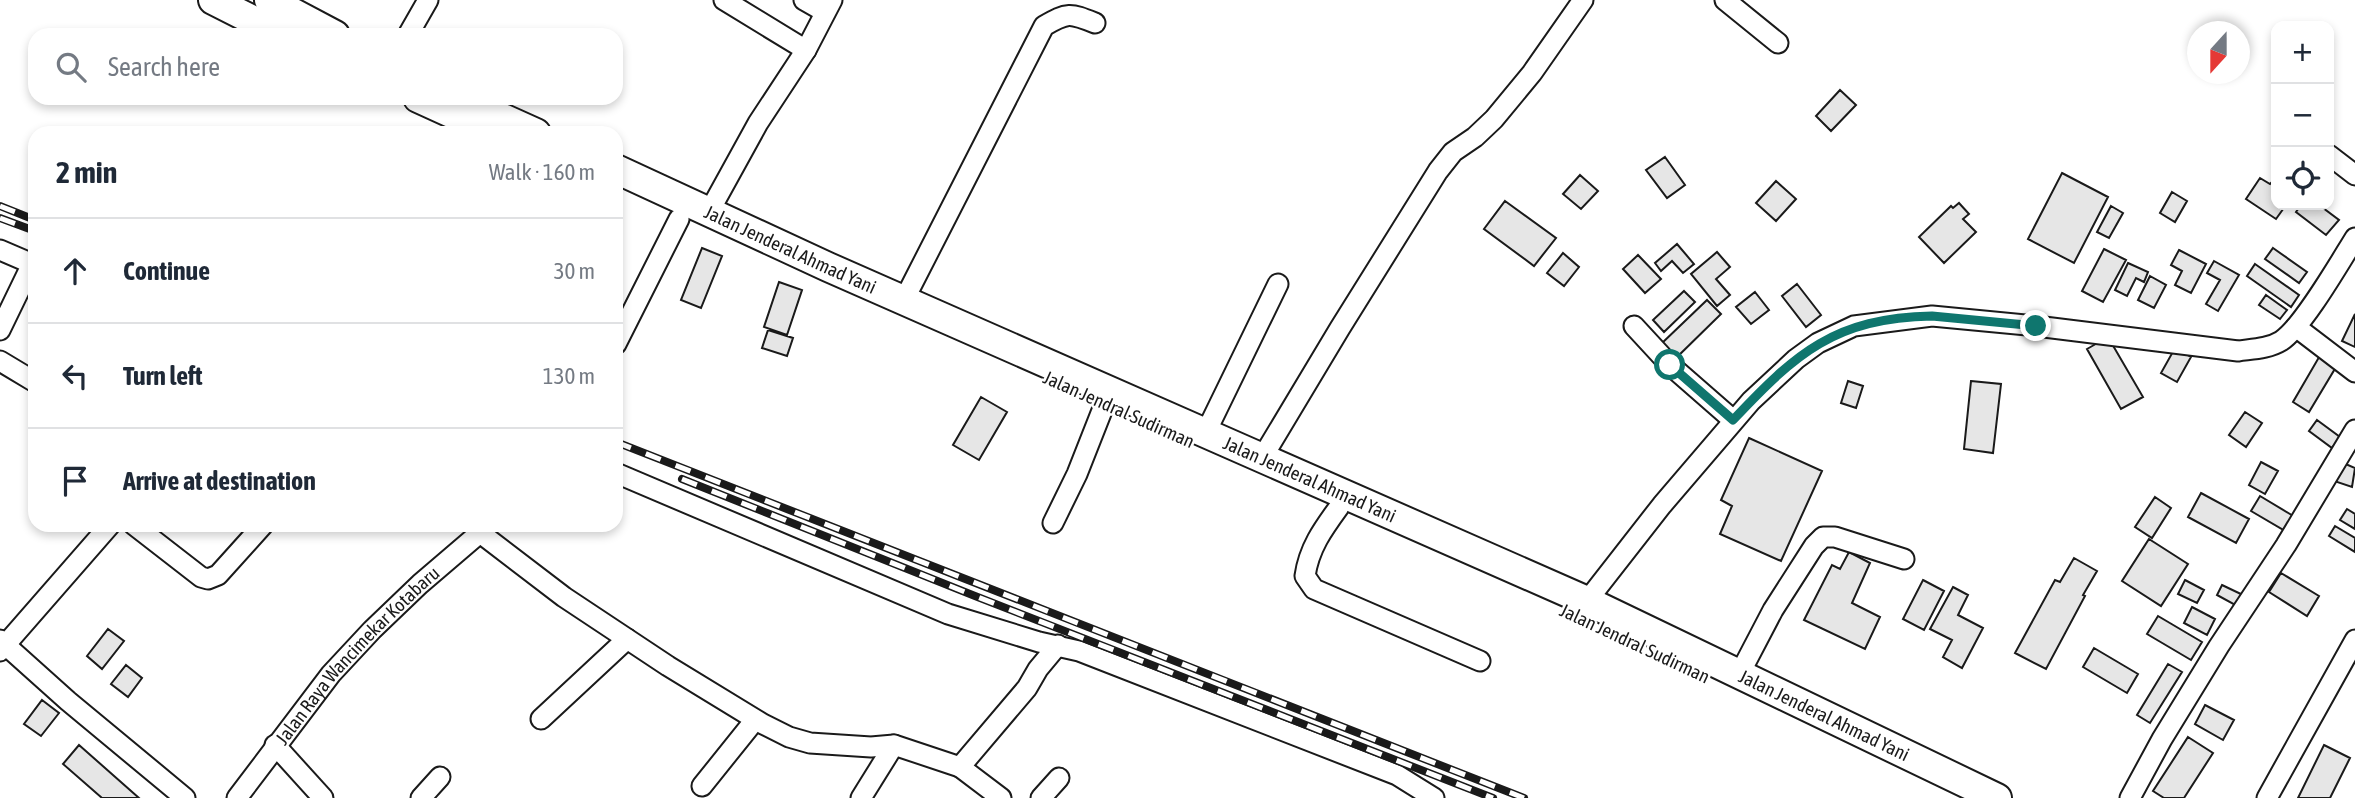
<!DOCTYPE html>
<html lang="en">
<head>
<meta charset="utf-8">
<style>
	body { margin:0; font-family:"Asap Condensed",sans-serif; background:#f2f2f3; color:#1f2937 }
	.controls { position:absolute; right:21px; top:21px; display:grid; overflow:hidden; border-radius:14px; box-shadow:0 4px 10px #0003 }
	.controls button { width:63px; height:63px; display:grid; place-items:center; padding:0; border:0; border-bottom:2px solid #e0e1e3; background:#fff; color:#1f2937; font:35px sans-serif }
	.compass { position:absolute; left:2187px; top:21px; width:63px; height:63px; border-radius:50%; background:#fff; box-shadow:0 4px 10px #0003; rotate:201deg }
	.stop { position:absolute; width:21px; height:21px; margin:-16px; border:5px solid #0f766e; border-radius:50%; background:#fff }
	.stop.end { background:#0f766e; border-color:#fff; box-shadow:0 2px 7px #0008 }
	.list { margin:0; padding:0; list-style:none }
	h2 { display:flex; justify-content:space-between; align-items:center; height:91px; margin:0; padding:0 28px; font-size:30px }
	h2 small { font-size:23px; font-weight:400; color:#747a83 }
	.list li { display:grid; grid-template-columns:46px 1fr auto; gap:21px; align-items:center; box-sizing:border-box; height:105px; padding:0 28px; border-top:2px solid #e0e1e3 }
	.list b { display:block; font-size:26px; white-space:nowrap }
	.list em { font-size:23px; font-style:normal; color:#747a83 }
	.icon { flex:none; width:38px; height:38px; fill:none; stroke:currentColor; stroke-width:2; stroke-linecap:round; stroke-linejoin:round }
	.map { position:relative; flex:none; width:2355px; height:798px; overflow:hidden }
	.search { position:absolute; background:#fff; box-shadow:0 4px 10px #0003; left:28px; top:28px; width:595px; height:77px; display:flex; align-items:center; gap:18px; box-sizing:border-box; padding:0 24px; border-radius:21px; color:#747a83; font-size:26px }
	.panel { position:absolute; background:#fff; box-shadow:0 4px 10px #0003; left:28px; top:126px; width:595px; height:406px; border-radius:21px }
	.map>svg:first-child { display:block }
</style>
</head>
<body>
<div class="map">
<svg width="2355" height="798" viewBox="0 0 2355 798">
	<rect width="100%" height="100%" fill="#fff"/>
	<path fill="#e6e6e6" stroke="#1a1a1a" stroke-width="2" d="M1840 90 1856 105 1831 131 1816 116Z
		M1665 157 1685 185 1667 198 1646 170Z
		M2062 173 2108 197 2074 263 2028 239Z
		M1580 175 1598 191 1581 209 1563 194Z
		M2260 178 2270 184 2274 180 2276 181V205H2286L2276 219 2246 199Z
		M1776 181 1796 199 1776 221 1756 203Z
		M2172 192 2187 201 2175 222 2160 213Z
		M1505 201 1556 238 1534 266 1484 229Z
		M1959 203 1969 214 1963 219 1976 232 1944 263 1919 237 1951 206 1953 208Z
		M2301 205H2319L2339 220 2326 235 2296 212Z
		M2111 206 2123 213 2109 238 2097 232Z
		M1677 244 1694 264 1683 273 1672 261 1661 271 1655 263Z
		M702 248 722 256 701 308 681 300Z
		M2273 248 2307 272 2299 283 2265 259Z
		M2104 249 2126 260 2103 302 2082 291Z
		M2179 250 2206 264 2191 293 2175 285 2182 271 2171 265Z
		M1717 252 1730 267 1716 279 1730 295 1717 306 1691 274Z
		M1563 253 1579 267 1564 286 1547 273Z
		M1638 255 1661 279 1645 293 1623 269Z
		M2214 261 2239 275 2218 311 2206 304 2220 280 2207 273Z
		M2128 263 2148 272 2144 282 2136 278 2127 296 2115 290Z
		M2255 264 2299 295 2291 307 2247 276Z
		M2150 276 2166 285 2154 308 2138 300Z
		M779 282 802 290 787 335 764 327Z
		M1797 284 1821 315 1806 327 1782 296Z
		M1684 291 1695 302 1664 332 1653 320Z
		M1755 292 1769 310 1751 324 1736 307Z
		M2266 295 2287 310 2280 319 2259 305Z
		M1707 300 1721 314 1675 359 1660 345Z
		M2355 314V347L2342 341Z
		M768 330 793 338 787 356 762 348Z
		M2108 337 2143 397 2121 409 2087 349Z
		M2175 348 2191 357 2177 382 2161 373Z
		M2322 352 2339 362 2309 412 2293 402Z
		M1848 381 1863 386 1856 408 1841 403Z
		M1971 381 2001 384 1993 453 1964 449Z
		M981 397 1007 412 979 460 953 445Z
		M2245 412 2262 423 2246 447 2229 435Z
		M2317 420 2340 437 2332 448 2309 431Z
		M1749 438 1822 471 1781 561 1720 534 1732 506 1721 500Z
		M2261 462 2278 471 2265 494 2249 485Z
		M2341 462 2355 468 2352 487 2334 481Z
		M2201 493 2249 519 2236 543 2188 517Z
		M2260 496 2295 517 2287 532 2251 511Z
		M2155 497 2171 508 2152 538 2135 527Z
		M2347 509 2355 514V529L2340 520Z
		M2335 526 2355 538V552L2329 536Z
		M2149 539 2188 564 2161 606 2122 581Z
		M1849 552 1870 563 1852 603 1880 617 1865 649 1804 620 1832 565 1840 569Z
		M2074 558 2097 571 2083 595 2085 596 2046 669 2015 653 2055 580 2060 582Z
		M2281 573 2319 596 2307 616 2269 592Z
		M1923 580 1944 591 1924 630 1903 619Z
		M2185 580 2204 590 2197 603 2178 594Z
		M2222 585 2243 595 2237 606 2217 595Z
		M1953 587 1968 595 1958 615 1983 628 1962 668 1943 657 1952 640 1930 629Z
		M2192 607 2215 619 2207 635 2184 623Z
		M2158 616 2202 642 2191 660 2147 634Z
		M108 629 124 641 102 669 87 656Z
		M2094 648 2138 674 2127 693 2083 667Z
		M2168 664 2182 672 2150 723 2137 715Z
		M126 665 142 678 128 697 111 684Z
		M42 700 59 713 41 736 24 724Z
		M2205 705 2234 720 2223 740 2195 724Z
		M2188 737 2213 753 2184 798H2164L2153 791Z
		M79 745 139 798H102L63 764Z
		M2324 745 2350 758 2330 798H2298Z"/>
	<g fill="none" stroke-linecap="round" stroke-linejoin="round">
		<g stroke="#1a1a1a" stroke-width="23">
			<g id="minor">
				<path d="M724 0 806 50"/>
				<path d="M804 0 825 12"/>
				<path d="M1725 0 1778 43"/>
				<path d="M408 35 428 0"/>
				<path d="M2329 155 2355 175"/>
				<path d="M709 212 758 123 806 50 832 0"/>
				<path d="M0 250 35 265"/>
				<path d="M904 300 1044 26C1068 12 1070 13 1095 23"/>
				<path d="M1634 326 1670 365 1733 420"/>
				<path d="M2296 327 2355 372"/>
				<path d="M0 330 32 264"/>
				<path d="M616 344 679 219"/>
				<path d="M0 361 35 382"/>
				<path d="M1205 434 1278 284"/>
				<path d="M1262 458 1340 328 1438 171 1453 152 1475 137 1494 119 1532 73 1583 0"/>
				<path d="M616 473 948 614 1039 642 1079 651 1397 775 1434 798"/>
				<path d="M1339 507C1323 529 1309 548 1305 576L1314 589 1480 661"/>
				<path d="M1053 523 1077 474 1105 403"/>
				<path d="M134 525 201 577 208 579 218 575 263 525"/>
				<path d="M479 532 564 597 668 666 763 724 789 737 810 743 871 747 894 745 960 767 1027 688 1038 669 1058 645"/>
				<path d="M1587 601 1662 505 1751 401 1796 359 1818 343 1854 326 1932 316 2036 326 2238 351C2252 349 2268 349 2281 341 2302 328 2340 262 2355 238"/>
				<path d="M0 640 68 701 185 798"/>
				<path d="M0 651 110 525"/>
				<path d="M1739 675 1773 610 1814 546 1823 537H1835L1904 559"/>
				<path d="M541 719 627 639"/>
				<path d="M275 745 323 798"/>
				<path d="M960 767 1001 798"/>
				<path d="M702 786 755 720"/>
				<path id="s1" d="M237 798 331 674 372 630 420 584 489 525"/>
				<path d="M421 798 440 777"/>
				<path d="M861 798 894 745"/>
				<path d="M1041 798 1059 778"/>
				<path d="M2130 798 2162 739 2219 646 2286 545 2355 430"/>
				<path d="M2267 798 2355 640"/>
			</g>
		</g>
		<g stroke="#1a1a1a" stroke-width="32">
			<g id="highway">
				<path d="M213 0 282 35"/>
				<path d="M269 0 335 35"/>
				<path d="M418 98 475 124"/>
				<path d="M458 98 536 133"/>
				<path id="s2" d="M616 169 828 267 1587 601 1997 798"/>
			</g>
		</g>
		<use href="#minor" stroke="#fff" stroke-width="19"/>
		<use href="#highway" stroke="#fff" stroke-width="28"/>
		<g stroke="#1a1a1a" stroke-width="8">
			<path id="rail" d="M0 206 35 220
				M0 218 35 231
				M616 442 1524 798
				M682 479 975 596 1493 798"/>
		</g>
		<use href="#rail" stroke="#fff" stroke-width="5" stroke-dasharray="16" stroke-linecap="butt"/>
	</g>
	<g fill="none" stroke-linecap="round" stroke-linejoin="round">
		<path stroke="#0f766e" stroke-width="9" d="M1670 365 1733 420C1796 353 1835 318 1932 316L2036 326"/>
	</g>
	<g text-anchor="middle" stroke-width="5" stroke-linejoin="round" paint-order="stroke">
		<g font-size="19" fill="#1a1a1a" stroke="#fff">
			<text dy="7" stroke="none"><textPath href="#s2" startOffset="192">Jalan Jenderal Ahmad Yani</textPath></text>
			<text transform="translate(1119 409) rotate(24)" y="7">Jalan Jendral Sudirman</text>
			<text dy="7" stroke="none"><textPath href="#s2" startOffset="760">Jalan Jenderal Ahmad Yani</textPath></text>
			<text transform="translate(1635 643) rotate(25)" y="7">Jalan Jendral Sudirman</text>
			<text dy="7" stroke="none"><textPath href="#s1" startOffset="187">Jalan Raya Wancimekar Kotabaru</textPath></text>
			<text dy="7" stroke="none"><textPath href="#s2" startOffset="1326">Jalan Jenderal Ahmad Yani</textPath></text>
		</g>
	</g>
</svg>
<div class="controls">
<button>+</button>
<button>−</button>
<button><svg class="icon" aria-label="locate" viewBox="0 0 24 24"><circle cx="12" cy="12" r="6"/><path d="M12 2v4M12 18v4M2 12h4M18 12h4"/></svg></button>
</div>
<svg class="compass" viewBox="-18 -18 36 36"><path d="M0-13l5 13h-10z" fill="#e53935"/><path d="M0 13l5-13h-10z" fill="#747a83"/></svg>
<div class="stop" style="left:1670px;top:365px"></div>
<div class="stop end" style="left:2036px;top:326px"></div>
<div class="search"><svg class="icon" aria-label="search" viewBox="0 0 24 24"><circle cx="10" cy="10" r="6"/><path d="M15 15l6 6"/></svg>Search here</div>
<section class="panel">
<h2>2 min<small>Walk · 160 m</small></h2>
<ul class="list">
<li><svg class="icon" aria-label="ahead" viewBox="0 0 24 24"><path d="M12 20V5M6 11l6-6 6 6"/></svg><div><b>Continue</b></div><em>30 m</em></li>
<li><svg class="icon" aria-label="left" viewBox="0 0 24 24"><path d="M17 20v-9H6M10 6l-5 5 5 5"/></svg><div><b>Turn left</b></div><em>130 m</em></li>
<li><svg class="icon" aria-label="arrive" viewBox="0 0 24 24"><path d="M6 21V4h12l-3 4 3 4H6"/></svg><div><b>Arrive at destination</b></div></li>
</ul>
</section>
</div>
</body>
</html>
